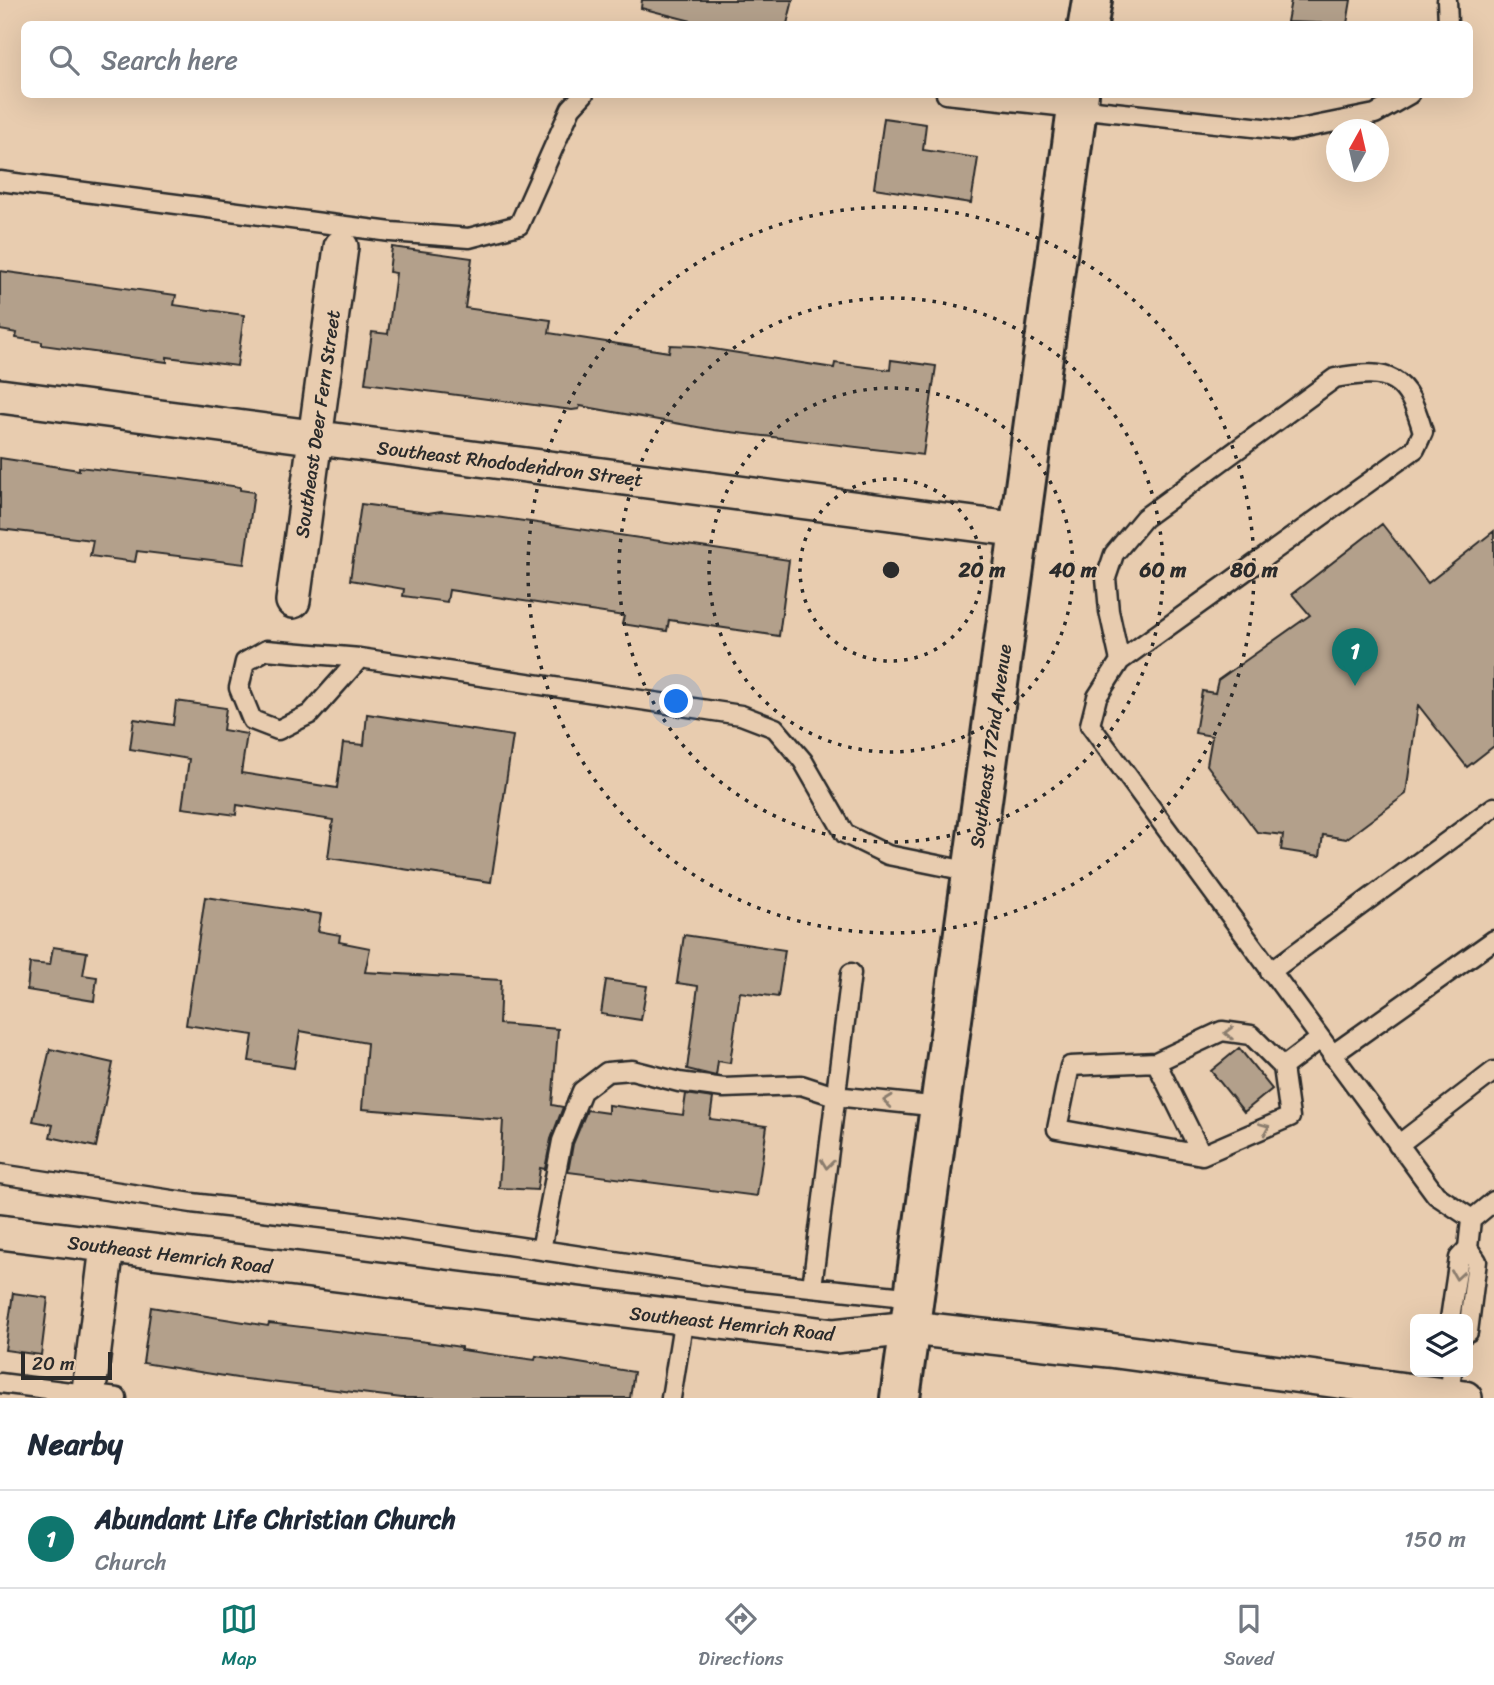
<!DOCTYPE html>
<html lang="en">
<head>
<meta charset="utf-8">
<style>
	body { margin:0; font-family:Sriracha,sans-serif; background:#f2f2f3; color:#1f2937 }
	.controls { position:absolute; right:21px; bottom:21px; display:grid; overflow:hidden; border-radius:10px; box-shadow:0 7px 28px #0002 }
	.controls button { width:63px; height:63px; display:grid; place-items:center; padding:0; border:0; border-bottom:2px solid #e0e1e3; background:#fff; color:#1f2937; font:35px sans-serif }
	.compass { position:absolute; left:1326px; top:119px; width:63px; height:63px; border-radius:50%; background:#fff; box-shadow:0 7px 28px #0002; rotate:8deg }
	.scale { position:absolute; left:21px; bottom:18px; width:91px; box-sizing:border-box; padding-left:7px; border:4px solid #2b2b2b; border-top:0; font-size:19px; line-height:24px; white-space:nowrap; color:#2b2b2b; -webkit-text-stroke:5px #e8ccaf; paint-order:stroke }
	.you { position:absolute; left:677px; top:702px; width:24px; height:24px; margin:-18px; border:5px solid #fff; border-radius:50%; background:#1a73e8; box-shadow:0 0 0 10px #1a73e833 }
	.badge { display:grid; place-items:center; width:46px; height:46px; border-radius:50%; background:#0f766e; color:#fff; font-size:23px; font-weight:700 }
	.pin { position:absolute; translate:-50% -58px; filter:drop-shadow(0 2px 4px #0008) }
	.pin::after { content:''; position:absolute; top:37px; width:24px; height:21px; background:inherit; clip-path:polygon(0 0,100% 0,50% 100%) }
	.list { margin:0; padding:0; list-style:none }
	h2 { display:flex; justify-content:space-between; align-items:center; height:91px; margin:0; padding:0 28px; font-size:30px }
	h2 small { font-size:23px; font-weight:400; color:#747a83 }
	.list li { display:grid; grid-template-columns:46px 1fr auto; gap:21px; align-items:center; box-sizing:border-box; height:98px; padding:0 28px; border-top:2px solid #e0e1e3 }
	.list b { display:block; font-size:26px; white-space:nowrap }
	.list p { margin:0; font-size:23px; white-space:nowrap; color:#747a83 }
	.list em { font-size:23px; font-style:normal; color:#747a83 }
	.icon { flex:none; width:38px; height:38px; fill:none; stroke:currentColor; stroke-width:2; stroke-linecap:round; stroke-linejoin:round }
	.map { position:relative; flex:none; width:1494px; height:1398px; overflow:hidden }
	.search { position:absolute; background:#fff; box-shadow:0 7px 28px #0002; left:21px; right:21px; top:21px; height:77px; display:flex; align-items:center; gap:18px; box-sizing:border-box; padding:0 24px; border-radius:10px; color:#747a83; font-size:26px }
	.sheet { height:189px; background:#fff }
	nav { display:flex; justify-content:space-around; align-items:center; box-sizing:border-box; height:98px; border-top:2px solid #e0e1e3; background:#fff; font-size:19px; color:#747a83 }
	nav a { display:grid; justify-items:center; gap:4px }
	nav .on { color:#0f766e }
	.map>svg:first-child { display:block }
</style>
</head>
<body>
<div class="map">
<svg width="1494" height="1398" viewBox="0 0 1494 1398">
	<rect width="100%" height="100%" fill="#e8ccaf"/>
	<filter id="ink" filterUnits="userSpaceOnUse"><feTurbulence type="fractalNoise" baseFrequency=".0143" numOctaves="2"/><feDisplacementMap in="SourceGraphic" scale="14" xChannelSelector="R" yChannelSelector="G"/><feConvolveMatrix kernelMatrix="1 2 1 2 8 2 1 2 1" color-interpolation-filters="sRGB"/></filter>
	<g filter="url(#ink)">
		<path fill="#b3a08b" stroke="#2b2b2b" stroke-width="2" d="M642 0H793L787 24H703L641 8Z
			M1291 0H1351L1347 24 1287 22Z
			M884 118 926 124 923 150 978 158 971 203 874 188Z
			M392 247 472 258 465 308 551 320 549 333 669 352 670 345 694 346 834 368 835 363 890 370 891 360 936 366 923 455 714 430 580 406 579 409 572 410 365 383 372 332 388 334 396 273 389 272Z
			M0 271 176 295 174 305 244 315 237 366 167 357V362L42 345V342L16 338 17 333 0 330Z
			M0 458 79 470V467L183 479 240 487V490L254 492 244 564 137 551 135 562 90 556 93 540 0 529Z
			M361 504 428 513 441 511 496 517 789 560 779 636 669 620 667 631 622 624 624 616 449 590 447 602 403 596 404 589 350 580Z
			M1382 524 1428 583 1494 531V746L1467 767 1418 705 1406 794 1346 839 1323 835 1320 856 1281 850 1283 835 1257 832 1207 765 1212 736 1195 733 1202 691 1215 693 1218 680 1310 615 1292 594Z
			M176 701 226 708 223 730 247 734 241 773 337 788 343 743 364 745 367 714 513 736 491 882 328 858 333 820 237 805 236 815 182 808 189 759 130 749 134 719 173 725Z
			M205 897 321 914 318 931 340 935 339 942 370 948 365 972 501 980 499 1024 558 1029 552 1105 563 1107 551 1139 545 1169 540 1168 537 1190 499 1188 503 1120 362 1109 367 1043 300 1031 294 1068 249 1061 253 1035 186 1025Z
			M684 935 785 950 778 997 740 992 730 1063 718 1061 716 1076 687 1069 698 986 677 983Z
			M53 947 87 952 83 975 97 977 94 1001 27 990 30 963 50 965Z
			M606 980 647 986 641 1020 601 1014Z
			M1239 1048 1272 1089 1244 1112 1211 1071Z
			M50 1049 113 1063 96 1147 50 1137 53 1125 33 1121Z
			M686 1094 713 1098 710 1119 767 1126 757 1196 568 1172 573 1144 587 1110 608 1113V1105L683 1115Z
			M13 1293 48 1298 41 1355 5 1350Z
			M151 1307 268 1326 269 1323 427 1342 461 1347V1350L535 1360 536 1356 634 1372 630 1398H402L237 1378 143 1363Z"/>
		<g fill="none" stroke-linecap="round" stroke-linejoin="round">
			<g stroke="#2b2b2b" stroke-width="23">
				<path id="lane" d="M1447 0 1448 24
					M946 94 1290 131 1375 114 1410 94
					M0 181 391 232 469 238 519 225 571 108 584 94
					M360 658 310 714 278 730 252 720 239 688 245 662 266 650 360 658 741 715 775 728 803 761 845 834 888 855 972 872
					M1120 661 1415 449 1423 432C1407 376 1391 368 1335 378L1144 518 1114 554 1106 578 1109 611 1120 661 1097 697 1090 725 1436 1195 1472 1219
					M1270 972 1494 807
					M1332 1055 1494 940
					M1156 1062 1202 1155 1057 1129 1070 1066 1156 1062 1222 1031 1251 1035 1283 1067 1290 1117 1202 1155
					M1283 1067 1320 1039
					M1398 1145 1494 1071
					M0 1174 192 1203 347 1221 735 1279 915 1298
					M1468 1248 1471 1220 1494 1201
					M541 1250 562 1141 582 1091 607 1072 632 1070 679 1082 724 1088 801 1085 835 1096 940 1107
					M812 1287 851 973
					M1450 1319 1459 1258 1468 1248 1477 1261 1468 1332
					M0 1383 117 1398
					M1449 1396 1452 1372
					M671 1398 684 1317"/>
			</g>
			<g stroke="#2b2b2b" stroke-width="38">
				<path id="street" d="M0 396 1020 530
					M293 601 341 247
					M0 1232 834 1336 911 1328 1109 1350 1465 1398
					M88 1398 107 1247"/>
			</g>
			<g stroke="#2b2b2b" stroke-width="44">
				<path id="primary" d="M1088 24 1092 0
					M900 1398 1079 94"/>
			</g>
			<use href="#lane" stroke="#e8ccaf" stroke-width="18"/>
			<use href="#street" stroke="#e8ccaf" stroke-width="33"/>
			<use href="#primary" stroke="#e8ccaf" stroke-width="38"/>
		</g>
		<defs><path id="oneway-chevron" d="M-2-3.5L2.5 0L-2 3.5" fill="none" stroke-width="1.6" stroke-linecap="round" stroke-linejoin="round" transform="scale(1.75)"/></defs>
		<g stroke="#8a7c6d">
			<use href="#oneway-chevron" transform="translate(1229 1033) rotate(-179)"/>
			<use href="#oneway-chevron" transform="translate(888 1101) rotate(-174)"/>
			<use href="#oneway-chevron" transform="translate(1265 1128) rotate(-23)"/>
			<use href="#oneway-chevron" transform="translate(827 1164) rotate(97)"/>
			<use href="#oneway-chevron" transform="translate(1457 1275) rotate(98)"/>
		</g>
	</g>
	<g fill="none" stroke="#2b2b2b" stroke-width="3.5" stroke-dasharray="3.5 7">
		<circle cx="891" cy="570" r="91"/>
		<circle cx="891" cy="570" r="182"/>
		<circle cx="891" cy="570" r="272"/>
		<circle cx="891" cy="570" r="363"/>
	</g>
	<g text-anchor="middle" stroke-width="5" stroke-linejoin="round" paint-order="stroke">
		<g font-size="19" fill="#2b2b2b" stroke="#e8ccaf">
			<text transform="translate(317 424) rotate(-82)" y="7">Southeast Deer Fern Street</text>
			<text transform="translate(510 463) rotate(7)" y="7">Southeast Rhododendron Street</text>
			<text transform="translate(990 746) rotate(-82)" y="7">Southeast 172nd Avenue</text>
			<text transform="translate(170 1254) rotate(7)" y="7">Southeast Hemrich Road</text>
			<text transform="translate(732 1323) rotate(6)" y="7">Southeast Hemrich Road</text>
		</g>
	</g>
	<circle cx="891" cy="570" r="10" fill="#2b2b2b" stroke="#e8ccaf" stroke-width="3.5"/>
	<g font-size="21" text-anchor="middle" font-weight="bold" fill="#2b2b2b" stroke="#e8ccaf" stroke-width="5" stroke-linejoin="round" paint-order="stroke">
		<text x="982" y="577">20 m</text>
		<text x="1073" y="577">40 m</text>
		<text x="1163" y="577">60 m</text>
		<text x="1254" y="577">80 m</text>
	</g>
</svg>
<div class="controls">
<button><svg class="icon" aria-label="layers" viewBox="0 0 24 24"><path d="M12 4l9 5-9 5-9-5zM3 14l9 5 9-5"/></svg></button>
</div>
<svg class="compass" viewBox="-18 -18 36 36"><path d="M0-13l5 13h-10z" fill="#e53935"/><path d="M0 13l5-13h-10z" fill="#747a83"/></svg>
<div class="scale">20 m</div>
<div class="you"></div>
<div class="pin badge" style="left:1355px;top:686px">1</div>
<div class="search"><svg class="icon" aria-label="search" viewBox="0 0 24 24"><circle cx="10" cy="10" r="6"/><path d="M15 15l6 6"/></svg>Search here</div>
</div>
<section class="sheet">
<h2>Nearby<small></small></h2>
<ul class="list">
<li><span class="badge">1</span><div><b>Abundant Life Christian Church</b><p>Church</p></div><em>150 m</em></li>
</ul>
</section>
<nav>
<a class="on"><svg class="icon" aria-label="map" viewBox="0 0 24 24"><path d="M3 6l6-2 6 2 6-2v14l-6 2-6-2-6 2zM9 4v14M15 6v14"/></svg>Map</a>
<a><svg class="icon" aria-label="directions" viewBox="0 0 24 24"><path d="M12 3l9 9-9 9-9-9zM9 14v-3h6M13 9l2 2-2 2"/></svg>Directions</a>
<a><svg class="icon" aria-label="saved" viewBox="0 0 24 24"><path d="M7 4h10v16l-5-4-5 4z"/></svg>Saved</a>
</nav>
</body>
</html>
